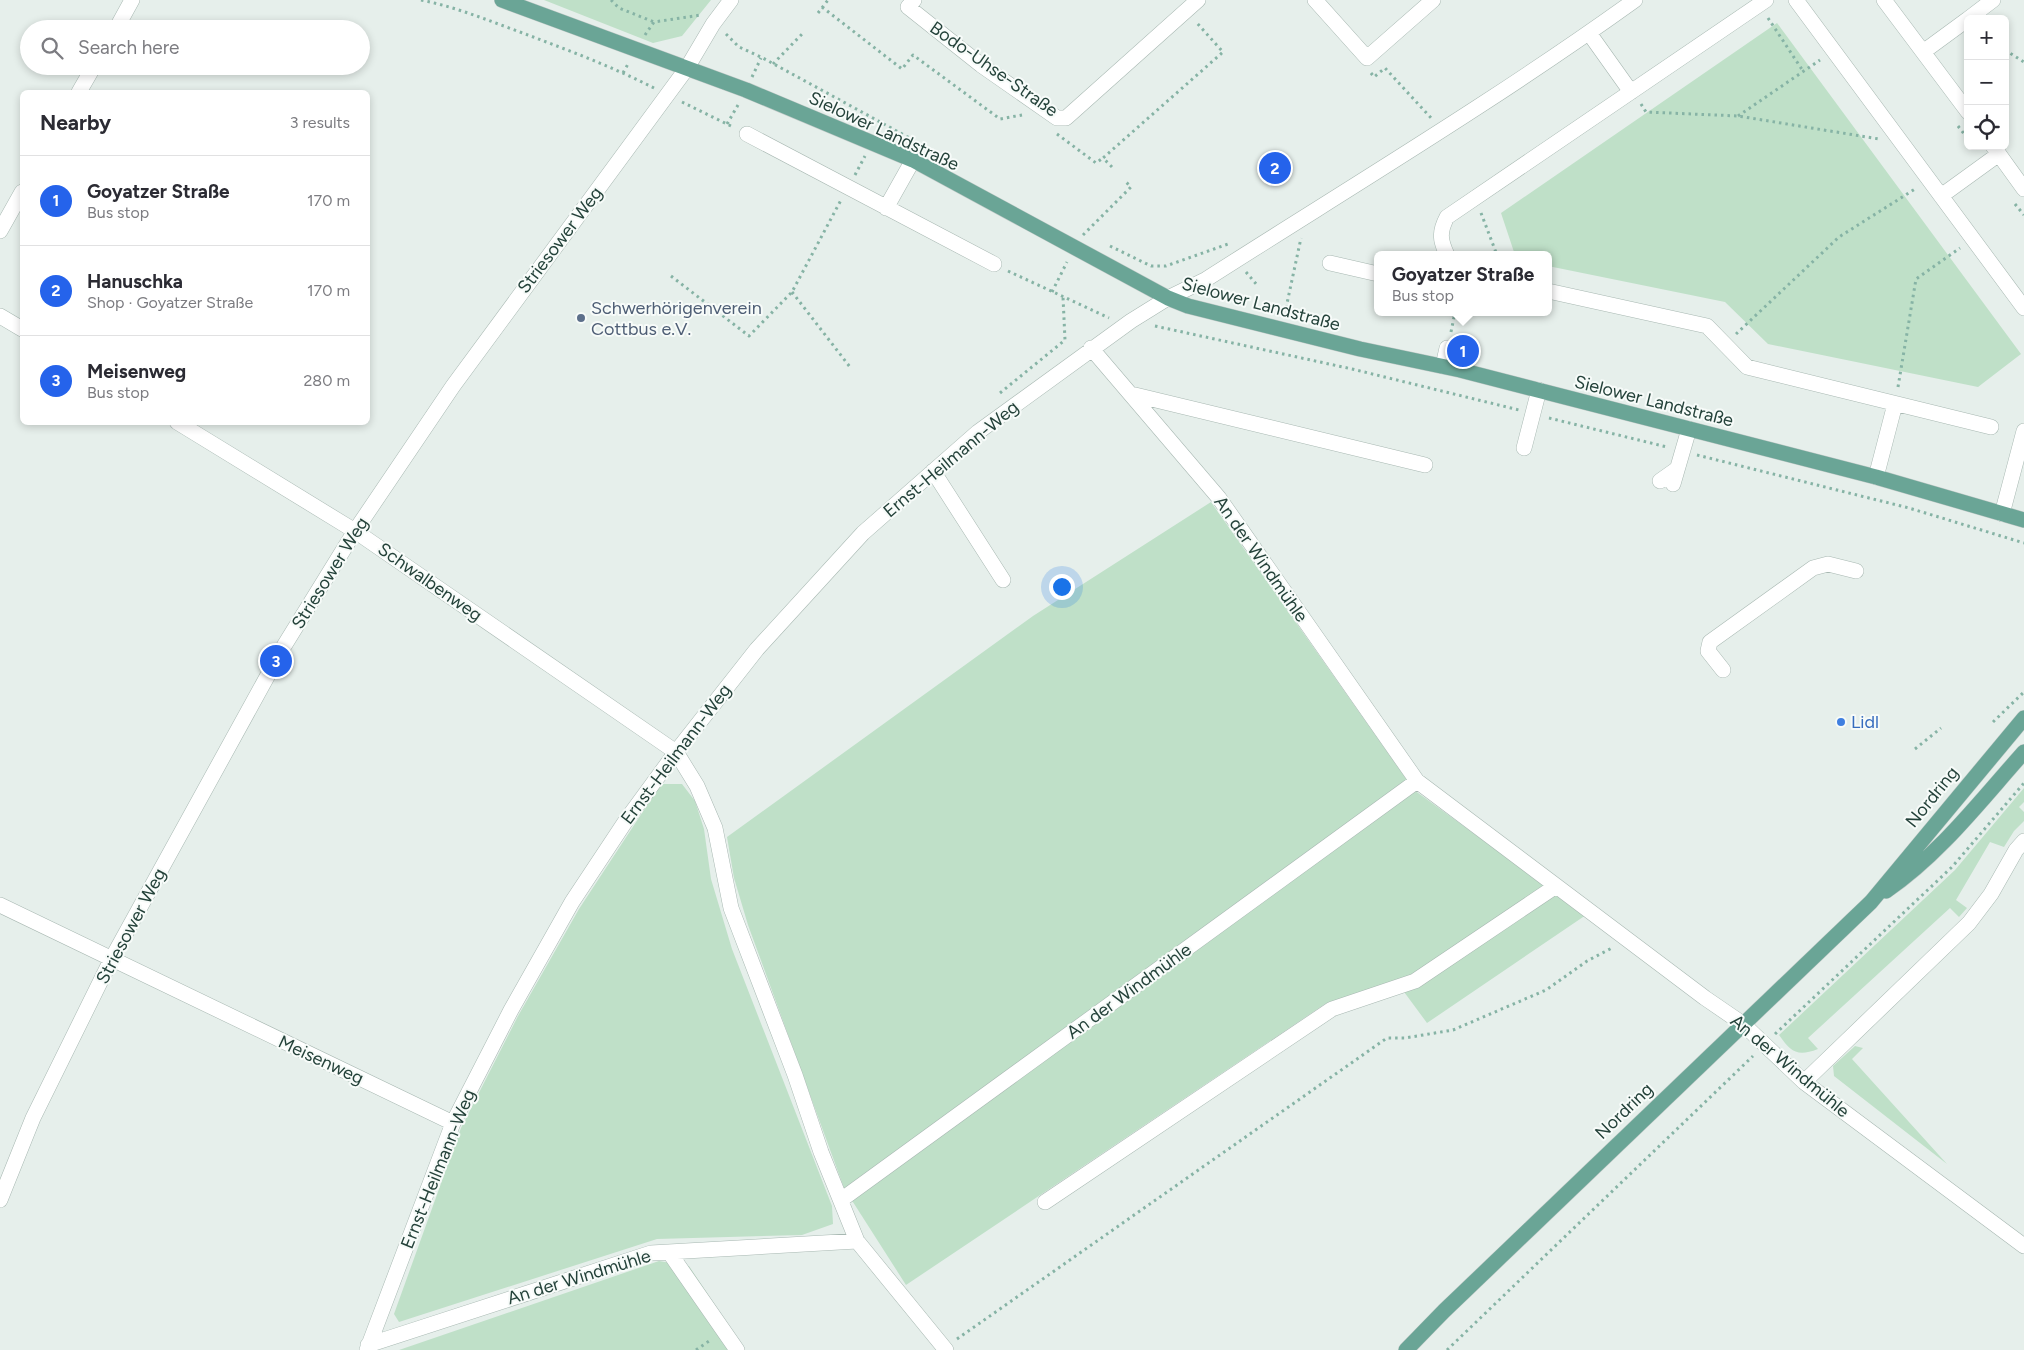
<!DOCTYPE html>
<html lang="en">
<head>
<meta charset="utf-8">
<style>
	body { margin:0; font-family:Figtree,sans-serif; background:#f2f2f3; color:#2b2b33 }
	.controls { position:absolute; right:15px; top:15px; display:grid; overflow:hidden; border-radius:8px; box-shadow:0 2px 8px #0003 }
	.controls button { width:45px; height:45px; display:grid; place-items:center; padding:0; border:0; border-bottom:1px solid #e1e1e2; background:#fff; color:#2b2b33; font:25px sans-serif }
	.you { position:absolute; left:1061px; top:586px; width:18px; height:18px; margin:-12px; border:4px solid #fff; border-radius:50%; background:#1a73e8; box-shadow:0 0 0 8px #1a73e833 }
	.badge { display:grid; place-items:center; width:32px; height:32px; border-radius:50%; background:#2563eb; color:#fff; font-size:16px; font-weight:700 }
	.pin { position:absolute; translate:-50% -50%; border:2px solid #fff; box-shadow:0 1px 5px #0006 }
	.popup { position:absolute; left:1374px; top:251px; width:178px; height:65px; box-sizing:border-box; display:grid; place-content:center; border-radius:8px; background:#fff; filter:drop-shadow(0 1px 4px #0005); font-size:16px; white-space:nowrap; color:#7c7c81 }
	.popup b { font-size:19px; color:#2b2b33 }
	.popup::after { content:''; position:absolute; left:50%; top:100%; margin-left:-10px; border:10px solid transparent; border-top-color:#fff }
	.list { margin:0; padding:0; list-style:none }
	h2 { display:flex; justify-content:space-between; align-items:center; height:65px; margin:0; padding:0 20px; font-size:21px }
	h2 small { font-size:16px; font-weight:400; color:#7c7c81 }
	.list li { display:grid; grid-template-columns:32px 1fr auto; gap:15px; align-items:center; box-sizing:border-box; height:90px; padding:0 20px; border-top:1px solid #e1e1e2 }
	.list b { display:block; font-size:19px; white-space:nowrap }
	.list p { margin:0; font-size:16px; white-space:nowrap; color:#7c7c81 }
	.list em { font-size:16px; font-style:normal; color:#7c7c81 }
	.icon { flex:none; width:28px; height:28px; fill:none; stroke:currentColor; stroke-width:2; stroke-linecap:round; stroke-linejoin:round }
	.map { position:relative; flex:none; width:2024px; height:1350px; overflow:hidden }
	.search { position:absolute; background:#fff; box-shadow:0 2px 8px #0003; left:20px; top:20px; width:350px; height:55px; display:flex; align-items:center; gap:12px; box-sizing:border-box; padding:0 18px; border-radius:28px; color:#7c7c81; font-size:19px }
	.panel { position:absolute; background:#fff; box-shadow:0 2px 8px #0003; left:20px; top:90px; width:350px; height:335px; border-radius:8px }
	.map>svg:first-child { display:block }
</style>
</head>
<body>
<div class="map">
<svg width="2024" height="1350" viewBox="0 0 2024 1350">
	<rect width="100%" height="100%" fill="#e6efeb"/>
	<path fill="#bfe0c8" d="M544 0H711L682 36 653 43Z
		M1777 23 2021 354 1978 387 1768 344 1725 302 1548 266V255H1515L1501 213Z
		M1211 502 1414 790 1586 915 1427 1023 1396 981 1325 1004 906 1285 844 1188 748 925 734 878 727 837 1033 616Z
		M661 784H682L695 801 704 829 711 879 732 949 832 1206 833 1224 802 1235 657 1239 399 1322 394 1314 461 1128 518 1016 579 909Z
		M2024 788V802L2019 807 2024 812V821L2014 831 2004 847 1990 842 1956 900 1967 908 1959 917 1950 908 1808 1038 1818 1049C1797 1057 1791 1052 1779 1035L1955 870Z
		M1855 1046 1863 1048 1852 1059 1947 1164 1834 1076 1833 1066Z
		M659 1261 689 1266 745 1350H399Z"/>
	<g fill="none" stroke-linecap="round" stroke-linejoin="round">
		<g stroke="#a8b8b2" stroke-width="16">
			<path id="minor" d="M914 0 908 7 981 65 1057 118H1066L1198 0
				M1315 0 1367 58 1433 0
				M1796 0 2024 308
				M1884 0 1968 112
				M1968 19 1993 0
				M116 29 132 0
				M1589 33 1631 92
				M1923 52 1968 19
				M79 92 94 66
				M747 134 994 264
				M1993 146 2024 189
				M1941 196 1999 154
				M886 208 913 160
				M0 231 22 192
				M1447 255C1440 240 1439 232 1447 217L1766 0
				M1330 263 1378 274
				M1548 291 1707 326 1747 367 1991 427
				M0 316 22 329
				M1091 348 1219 498 1417 781 1705 998 1743 1024 1804 1082 2024 1246
				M1443 366 1447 348
				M1131 394 1425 465
				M177 422 355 531 676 752 697 786 715 828 731 908 795 1075 821 1152 857 1241 946 1350
				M1524 448 1539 390
				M933 471 1003 580
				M1876 477 1895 404
				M1660 481 1677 469
				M1673 484 1689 429
				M2002 514 2024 431
				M1723 670 1708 651 1710 642 1813 568 1828 564 1856 571
				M0 905 453 1123
				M1804 1082 1969 923 1991 894 2016 850 2024 841
				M0 1200 33 1118 111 960 284 646 355 531 453 386 687 68 713 24 731 0
				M841 1200 1417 781
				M1045 1202 1332 1009 1415 981 1556 886
				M669 1252 737 1350
				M368 1345 651 1253 857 1241
				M367 1350 453 1123 511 1010 572 902 627 819 676 752 757 649 863 533 978 432 1131 321 1168 298 1205 280C1349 188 1496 100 1635 0"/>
		</g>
		<g stroke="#c2cac8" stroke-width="16">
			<path id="major" d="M502 0 746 90 913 160 1168 298 1188 306 1360 349 1460 370 1876 477 2024 520
				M1886 891C1940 854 1981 800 2024 752
				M1406 1350 1444 1311 1871 902 2024 718"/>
		</g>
		<path stroke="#86b3a5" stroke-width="3" stroke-dasharray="2.5 4" stroke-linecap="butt" d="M421 0C456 7 487 20 520 32 565 49 611 66 654 88
			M611 0 619 8 654 22
			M822 7 902 69 913 55 1000 119 1022 115
			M818 13 828 0
			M1768 18 1803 71
			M726 34 739 47 761 57 915 141
			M645 35 654 22 701 15
			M2005 50 2024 62
			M773 64 803 33
			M623 73 628 64
			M1371 73 1374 77 1385 68 1432 119
			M752 77 761 58
			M682 102 733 127
			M1641 104 1646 112 1738 116 1879 139
			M1738 116 1820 60
			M727 124 738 105
			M1958 126 1968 139
			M1057 134 1096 163 1103 158
			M1112 167 1103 158 1223 52 1196 22
			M855 175 865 156
			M2015 204 2024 215
			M1481 213 1497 255
			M1083 235 1131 187 1126 182
			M1110 246 1151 266H1166L1228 244
			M1008 271 1109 318
			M1246 272 1257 285
			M671 276 749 336 792 292 841 200
			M792 292 850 367
			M1052 292 1067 262
			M1286 308 1301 238
			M1155 326 1352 369 1519 410
			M1451 332 1455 312
			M1736 334 1839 237 1915 189
			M1898 387 1916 279 1960 248
			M1000 393 1065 340 1063 297
			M1549 418 1667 447
			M1697 455 1909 508 2024 543
			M1993 722 2024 692
			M1915 749 1941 728
			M1775 1034 1952 867 2024 783
			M957 1339 1387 1038H1405L1453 1030 1546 990 1587 961 1612 948
			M696 1350 712 1339
			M1447 1350 1753 1056"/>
		<use href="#minor" stroke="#fff" stroke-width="15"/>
		<use href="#major" stroke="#6aa596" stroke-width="15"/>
	</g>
	<circle fill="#5c6f8a" stroke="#f7fbf9" stroke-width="2" cx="581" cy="318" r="5"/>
	<circle fill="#3f7fe0" stroke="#f7fbf9" stroke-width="2" cx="1841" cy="722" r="5"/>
	<g text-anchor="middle" stroke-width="4" stroke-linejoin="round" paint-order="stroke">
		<g font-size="18" fill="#24423a" stroke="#f7fbf9">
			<text transform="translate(994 69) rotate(35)" y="6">Bodo-Uhse-Straße</text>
			<text transform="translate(884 131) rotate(25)" y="6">Sielower Landstraße</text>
			<text transform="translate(560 240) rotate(-53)" y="6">Striesower Weg</text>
			<text transform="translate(1261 304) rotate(15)" y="6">Sielower Landstraße</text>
			<text transform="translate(1654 401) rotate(14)" y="6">Sielower Landstraße</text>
			<text transform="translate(951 459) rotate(-40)" y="6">Ernst-Heilmann-Weg</text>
			<text transform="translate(1261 559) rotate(55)" y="6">An der Windmühle</text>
			<text transform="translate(330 573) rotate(-58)" y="6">Striesower Weg</text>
			<text transform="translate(430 582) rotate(35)" y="6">Schwalbenweg</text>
			<text transform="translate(676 754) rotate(-53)" y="6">Ernst-Heilmann-Weg</text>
			<text transform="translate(1932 797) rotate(-51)" y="6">Nordring</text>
			<text transform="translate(131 926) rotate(-62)" y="6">Striesower Weg</text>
			<text transform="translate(1129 991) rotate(-36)" y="6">An der Windmühle</text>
			<text transform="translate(321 1060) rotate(25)" y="6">Meisenweg</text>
			<text transform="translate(1790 1066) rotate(40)" y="6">An der Windmühle</text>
			<text transform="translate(1624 1111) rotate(-44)" y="6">Nordring</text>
			<text transform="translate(438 1169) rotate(-68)" y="6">Ernst-Heilmann-Weg</text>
			<text transform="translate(579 1277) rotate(-17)" y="6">An der Windmühle</text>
		</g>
		<g font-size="18" fill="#4e5e75" stroke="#f7fbf9" text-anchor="start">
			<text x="591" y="314">Schwerhörigenverein<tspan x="591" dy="21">Cottbus e.V.</tspan></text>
		</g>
		<g font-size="18" fill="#366cbe" stroke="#f7fbf9" text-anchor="start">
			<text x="1851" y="728">Lidl</text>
		</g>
	</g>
</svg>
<div class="controls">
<button>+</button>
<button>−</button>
<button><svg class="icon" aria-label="locate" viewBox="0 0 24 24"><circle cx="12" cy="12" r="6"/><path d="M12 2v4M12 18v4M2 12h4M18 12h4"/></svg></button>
</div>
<div class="you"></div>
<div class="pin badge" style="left:1463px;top:351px">1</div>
<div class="popup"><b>Goyatzer Straße</b>Bus stop</div>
<div class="pin badge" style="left:1275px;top:168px">2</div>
<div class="pin badge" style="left:276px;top:661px">3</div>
<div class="search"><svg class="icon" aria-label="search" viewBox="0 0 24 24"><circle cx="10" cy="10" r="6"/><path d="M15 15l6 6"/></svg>Search here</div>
<section class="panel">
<h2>Nearby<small>3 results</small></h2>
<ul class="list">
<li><span class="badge">1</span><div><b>Goyatzer Straße</b><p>Bus stop</p></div><em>170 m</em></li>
<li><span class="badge">2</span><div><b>Hanuschka</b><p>Shop · Goyatzer Straße</p></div><em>170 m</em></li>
<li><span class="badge">3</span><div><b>Meisenweg</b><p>Bus stop</p></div><em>280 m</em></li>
</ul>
</section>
</div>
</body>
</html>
